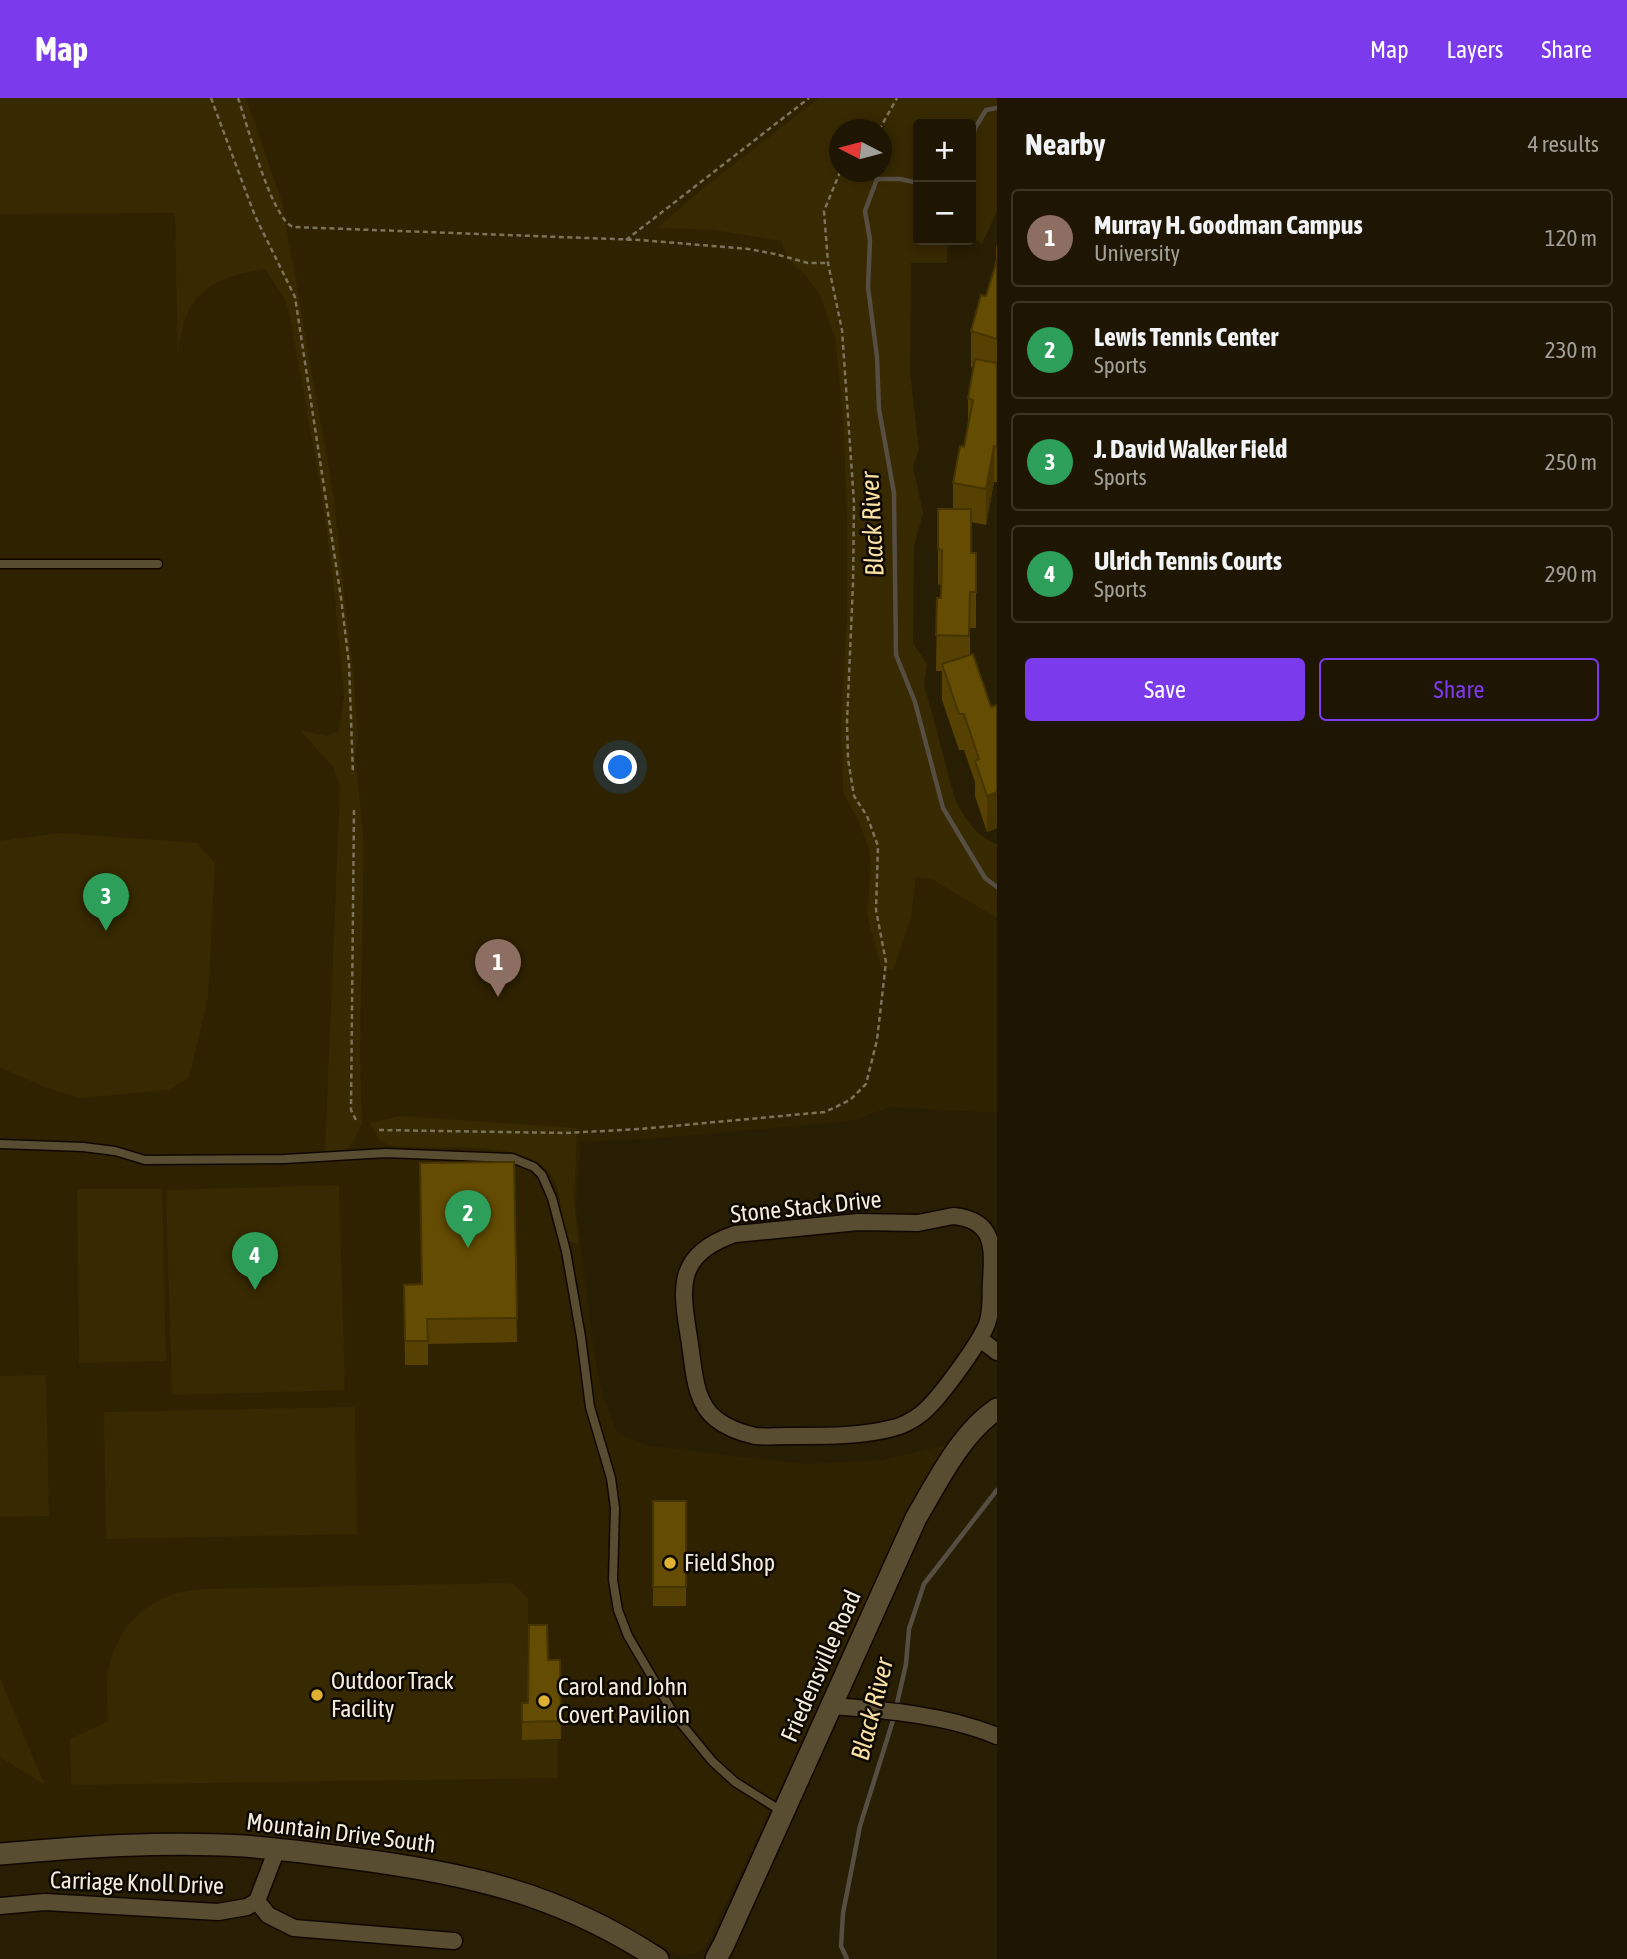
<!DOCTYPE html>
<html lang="en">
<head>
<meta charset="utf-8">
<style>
	body { margin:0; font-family:"Asap Condensed",sans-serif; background:#2b2311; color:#f1f3f6 }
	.controls { position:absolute; right:21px; top:21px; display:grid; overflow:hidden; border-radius:7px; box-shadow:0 4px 10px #0003 }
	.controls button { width:63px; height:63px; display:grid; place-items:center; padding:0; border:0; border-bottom:2px solid #3c3524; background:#1e1602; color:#f1f3f6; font:35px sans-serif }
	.compass { position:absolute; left:829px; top:21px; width:63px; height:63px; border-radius:50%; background:#1e1602; box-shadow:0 4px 10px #0003; rotate:276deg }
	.you { position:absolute; left:621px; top:670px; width:24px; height:24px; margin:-18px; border:5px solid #fff; border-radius:50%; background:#1a73e8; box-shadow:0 0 0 10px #1a73e833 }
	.badge { display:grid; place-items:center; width:46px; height:46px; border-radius:50%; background:#7c3aed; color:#fff; font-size:23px; font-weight:700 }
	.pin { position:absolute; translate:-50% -58px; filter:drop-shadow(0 2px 4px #0008) }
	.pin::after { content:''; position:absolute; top:37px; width:24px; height:21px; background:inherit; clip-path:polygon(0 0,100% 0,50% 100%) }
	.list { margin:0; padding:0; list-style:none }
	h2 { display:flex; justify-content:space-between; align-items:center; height:91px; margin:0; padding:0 28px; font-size:30px }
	h2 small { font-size:23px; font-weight:400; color:#a19f99 }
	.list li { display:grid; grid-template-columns:46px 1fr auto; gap:21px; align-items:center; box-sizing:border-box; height:98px; margin:0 14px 14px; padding:0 14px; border:2px solid #3c3524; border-radius:7px }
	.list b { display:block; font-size:26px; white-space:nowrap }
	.list p { margin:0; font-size:23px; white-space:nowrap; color:#a19f99 }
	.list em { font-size:23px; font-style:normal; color:#a19f99 }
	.actions { display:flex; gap:14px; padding:21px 28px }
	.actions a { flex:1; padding:16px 0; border:2px solid #7c3aed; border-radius:7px; text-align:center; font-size:24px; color:#7c3aed }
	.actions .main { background:#7c3aed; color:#fff }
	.map { position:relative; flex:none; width:997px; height:1861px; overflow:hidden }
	header { display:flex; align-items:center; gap:42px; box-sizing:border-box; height:98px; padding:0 35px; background:#7c3aed; color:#fff }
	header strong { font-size:33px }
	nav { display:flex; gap:38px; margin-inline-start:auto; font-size:24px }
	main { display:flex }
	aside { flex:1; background:#1e1602 }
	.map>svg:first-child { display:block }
</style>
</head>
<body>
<header>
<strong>Map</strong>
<nav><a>Map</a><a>Layers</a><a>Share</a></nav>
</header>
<main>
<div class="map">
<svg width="997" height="1861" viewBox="0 0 997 1861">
	<rect width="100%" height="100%" fill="#281e03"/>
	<path fill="#2f2200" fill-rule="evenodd" d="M0 0H997L971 26H918L900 81 897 449 932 672 997 789V1015L890 1009 852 1023 648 1041 581 1044 576 1108 595 1260 604 1301 618 1336 650 1348 804 1366 882 1362 950 1346 910 1413 831 1575 782 1687 705 1850 695 1856 680 1857 616 1825 402 1759 331 1747 241 1741 0 1746ZM839 32H881V74H839Z"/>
	<path fill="#372900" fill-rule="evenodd" d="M0 0H246L282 104 333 395 354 581 358 641 355 657 364 745 360 956 362 1026 352 1046 343 1053H325L340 689 333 669 300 632 326 638 339 633 344 598 332 472 320 386 289 213 283 198 265 171C204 181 181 200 178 264L175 115 0 116Z
		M819 0H997V113L982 146 971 139V26H918V142H948L947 165H911L910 276 919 351 913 369 923 415 914 449 913 545 927 566 924 586 955 701C964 719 976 739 997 746V820L932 781 916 779 911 819 893 872 881 869 867 816 871 767 869 751 859 724 843 695 841 627 847 517V423L843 318 835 241 821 199 807 179 789 162 781 143 715 132 657 130 701 92ZM839 32H881V74H839Z
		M60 735 197 745 215 765 208 900 189 980 168 992 80 1000 44 989 0 969V743Z
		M399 1018 577 1030 574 1103 579 1147 564 1141C560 1120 563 1097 552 1078 532 1044 453 1050 418 1049 407 1048 390 1050 381 1043 376 1039 373 1030 369 1025Z
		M339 1087 345 1292 172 1297 166 1092Z
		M77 1091H162L166 1263 79 1265Z
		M46 1277 49 1418 0 1419V1278Z
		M355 1309 357 1436 106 1441 104 1314Z
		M513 1485 528 1500V1623L522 1642H558V1680L71 1687 70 1641 108 1623C108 1607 105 1590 108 1574 117 1524 152 1495 201 1491Z
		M0 1580 42 1681 45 1682 43 1686 0 1659Z"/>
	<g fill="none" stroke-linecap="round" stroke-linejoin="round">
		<path stroke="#564e42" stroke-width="4.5" d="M971 48 975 30 986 12 997 10
			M918 85 900 81H877L865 113 870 142 868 189 877 259 879 311 894 395 896 557 915 604 943 710 985 780 997 789
			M896 1610 906 1566 909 1531 924 1486 997 1392
			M847 1861 841 1848 843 1815 860 1728 894 1619"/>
		<g stroke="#110700" stroke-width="11">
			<path id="service" d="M0 466H158
				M0 1046 83 1049 115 1053 145 1062 285 1061 386 1055 512 1060 534 1069 542 1077 552 1100 566 1153 581 1239 590 1309 611 1380 615 1410 613 1482 618 1512 628 1538 675 1618 712 1663 735 1684 783 1714"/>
		</g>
		<g stroke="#110700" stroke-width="19">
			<path id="minor" d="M953 1118C995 1122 993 1149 991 1184 990 1197 992 1213 987 1226 979 1246 938 1303 921 1316 913 1322 902 1328 893 1330 859 1339 821 1338 787 1338 776 1338 765 1339 755 1338 742 1335 726 1329 716 1321 696 1306 694 1276 691 1253 683 1197 669 1158 735 1136L858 1124 918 1125Z
				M980 1241 997 1254
				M832 1608C887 1612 946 1617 997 1638
				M257 1803 268 1817 294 1830 454 1843
				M0 1808 45 1804 218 1814 247 1809 257 1803 277 1751"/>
		</g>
		<g stroke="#110700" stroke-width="24">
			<path id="tertiary" d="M0 1756C81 1749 162 1743 244 1748 279 1751 314 1755 349 1760 466 1775 558 1795 658 1861
				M716 1861 724 1846 916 1420C938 1383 960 1336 997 1311"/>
		</g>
		<path stroke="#7b735c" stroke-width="2.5" stroke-dasharray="5 3.5" stroke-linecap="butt" d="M211 0 255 118 295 199 341 500 349 566 353 676
			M238 0C247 25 271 120 293 129L640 142 749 151 775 156 808 165H827
			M879 32 897 0
			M626 142 809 0
			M354 712 351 1012 357 1024
			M379 1032 566 1035 640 1031 825 1014 850 1002 866 986 877 942 886 864 876 812 878 748 867 718 854 698 848 661 847 624 853 486 854 405 842 232 828 165 824 113 840 74"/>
		<use href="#service" stroke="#584d31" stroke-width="8"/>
		<use href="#minor" stroke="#584d31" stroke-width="16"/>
		<use href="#tertiary" stroke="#584d31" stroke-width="21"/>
	</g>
	<path fill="#564102" d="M997 146V384H994L986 427 971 424V455L976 490V530H970V557L991 609H997V730L987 734 975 698V684L964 652H959L942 602V573H936L937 500H941L942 488 938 486V411H953V385L964 349 968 326V300L974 270 971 269V233L986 198 996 166V150Z
		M514 1064 517 1244 428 1246V1267H405L404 1187 422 1186Z
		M653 1403H686V1508H653Z
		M548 1562H560L561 1641 522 1642V1605H528Z"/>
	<path fill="#463501" d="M994 348V384L986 427V391Z
		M997 694V730L987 734V698Z"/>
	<path fill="#644c02" stroke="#463501" stroke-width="2" d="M997 162V241L971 233 981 197 986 198Z
		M975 261 997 265V349L994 348 986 391 953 385 960 348 964 349 973 302 968 300Z
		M938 411H971V455H976V494H970L969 538 936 537 937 500H941L942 452 938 451Z
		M973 556 991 609 996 607 997 609V694L987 698 975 663 979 661 964 616H959L942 566Z
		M514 1064 517 1220 427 1221 428 1243H405L404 1187 422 1186 420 1065Z
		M653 1403H686V1489H653Z
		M529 1527H547L548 1562H560L561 1623 522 1624V1605H528Z"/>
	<g fill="#deb133" stroke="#0d0801" stroke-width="2.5">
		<circle cx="670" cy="1465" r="7"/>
		<circle cx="317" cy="1597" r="7"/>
		<circle cx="544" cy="1603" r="7"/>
	</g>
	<g text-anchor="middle" stroke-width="5" stroke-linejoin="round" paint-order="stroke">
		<g font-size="24" fill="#f3eddd" stroke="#0d0801">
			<text transform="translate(806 1109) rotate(-6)" y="8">Stone Stack Drive</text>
			<text transform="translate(821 1568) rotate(-66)" y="8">Friedensville Road</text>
			<text transform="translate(341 1735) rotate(7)" y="8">Mountain Drive South</text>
			<text transform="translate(137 1785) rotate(2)" y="8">Carriage Knoll Drive</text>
		</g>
		<g font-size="24" fill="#f3eddd" stroke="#0d0801" text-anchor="start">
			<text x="684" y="1473">Field Shop</text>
			<text x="331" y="1591">Outdoor Track<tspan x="331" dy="28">Facility</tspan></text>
			<text x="558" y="1597">Carol and John<tspan x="558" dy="28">Covert Pavilion</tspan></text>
		</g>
		<g font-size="26" font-style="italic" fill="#fae0a2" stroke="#0d0801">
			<text transform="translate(872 426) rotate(-93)" y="9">Black River</text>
			<text transform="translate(872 1611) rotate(-76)" y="9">Black River</text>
		</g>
	</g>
</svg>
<div class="controls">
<button>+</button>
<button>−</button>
</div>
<svg class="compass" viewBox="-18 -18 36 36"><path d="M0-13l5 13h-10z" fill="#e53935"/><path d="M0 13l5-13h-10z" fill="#a19f99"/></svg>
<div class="you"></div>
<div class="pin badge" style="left:498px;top:899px;background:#8d6e63">1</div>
<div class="pin badge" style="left:468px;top:1150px;background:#2e9e5b">2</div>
<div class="pin badge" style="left:106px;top:833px;background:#2e9e5b">3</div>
<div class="pin badge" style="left:255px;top:1192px;background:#2e9e5b">4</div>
</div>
<aside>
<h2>Nearby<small>4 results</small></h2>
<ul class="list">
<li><span class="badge" style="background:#8d6e63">1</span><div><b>Murray H. Goodman Campus</b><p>University</p></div><em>120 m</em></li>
<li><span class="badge" style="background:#2e9e5b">2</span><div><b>Lewis Tennis Center</b><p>Sports</p></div><em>230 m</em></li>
<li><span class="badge" style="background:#2e9e5b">3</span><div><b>J. David Walker Field</b><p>Sports</p></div><em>250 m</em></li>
<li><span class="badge" style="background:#2e9e5b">4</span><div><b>Ulrich Tennis Courts</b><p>Sports</p></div><em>290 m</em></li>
</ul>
<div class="actions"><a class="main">Save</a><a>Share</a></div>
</aside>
</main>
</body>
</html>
